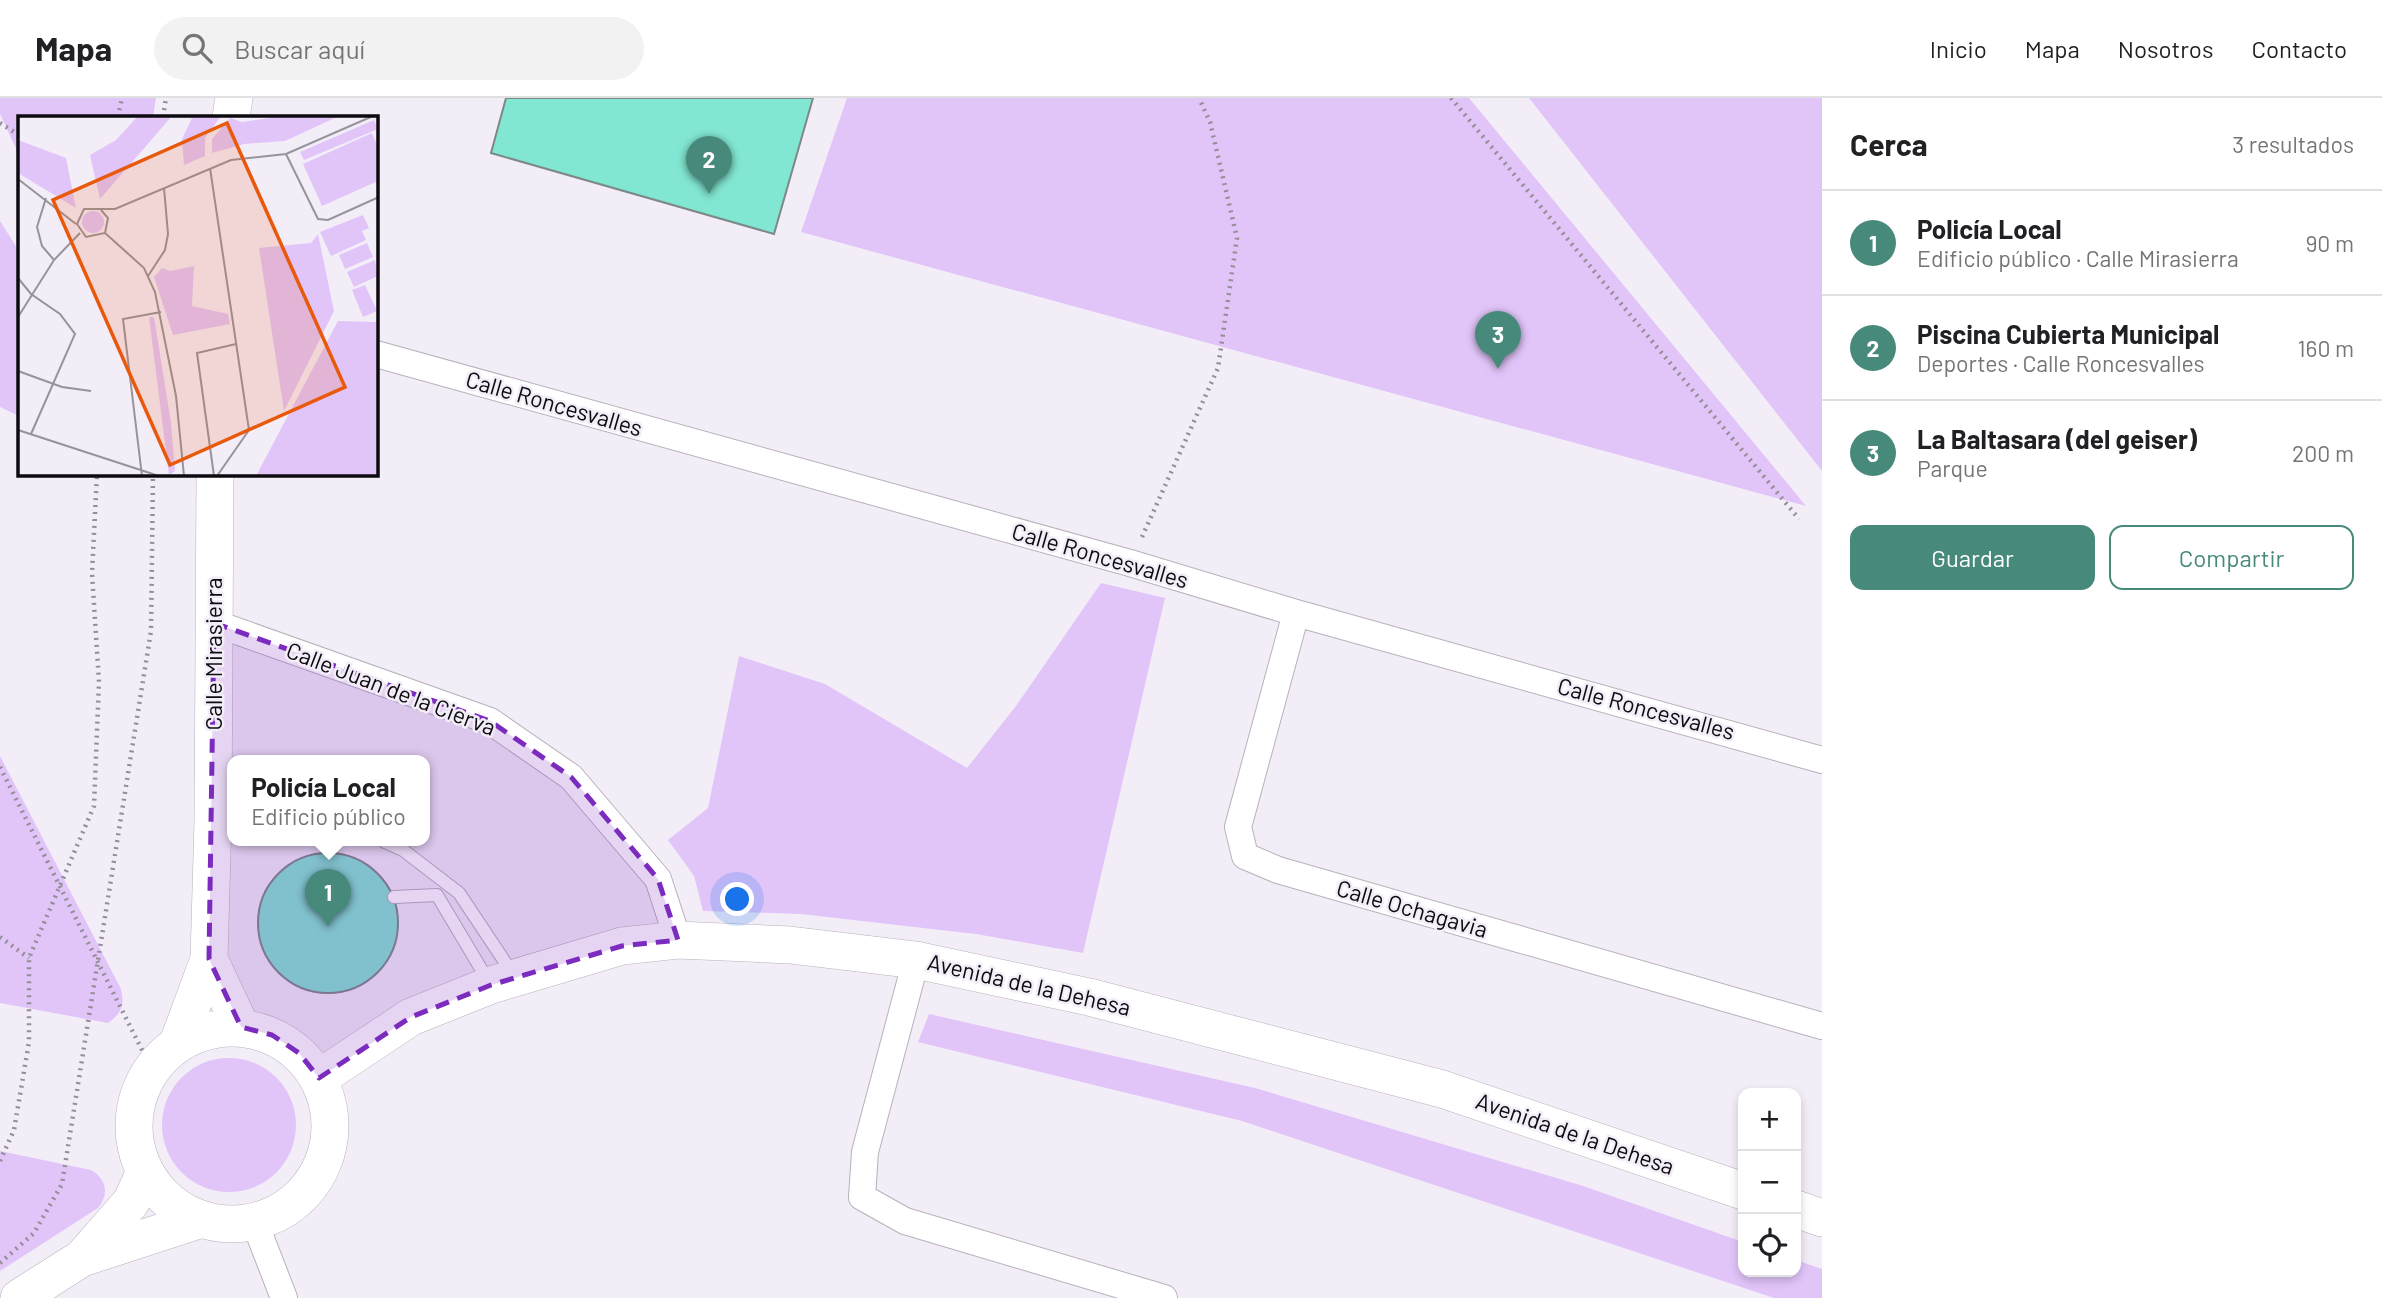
<!DOCTYPE html>
<html lang="es">
<head>
<meta charset="utf-8">
<style>
	body { margin:0; font-family:Barlow,sans-serif; background:#f2f2f2; color:#202124 }
	.controls { position:absolute; right:21px; bottom:21px; display:grid; overflow:hidden; border-radius:14px; box-shadow:0 4px 10px #0003 }
	.controls button { width:63px; height:63px; display:grid; place-items:center; padding:0; border:0; border-bottom:2px solid #e0e0e0; background:#fff; color:#202124; font:35px sans-serif }
	.you { position:absolute; left:738px; top:802px; width:24px; height:24px; margin:-18px; border:5px solid #fff; border-radius:50%; background:#1a73e8; box-shadow:0 0 0 10px #1a73e833 }
	.badge { display:grid; place-items:center; width:46px; height:46px; border-radius:50%; background:#478a7c; color:#fff; font-size:23px; font-weight:700 }
	.pin { position:absolute; translate:-50% -58px; filter:drop-shadow(0 2px 4px #0008) }
	.pin::after { content:''; position:absolute; top:37px; width:24px; height:21px; background:inherit; clip-path:polygon(0 0,100% 0,50% 100%) }
	.popup { position:absolute; left:227px; top:657px; width:203px; height:91px; box-sizing:border-box; display:grid; place-content:center; border-radius:14px; background:#fff; filter:drop-shadow(0 2px 5px #0005); font-size:23px; white-space:nowrap; color:#757577 }
	.popup b { font-size:26px; color:#202124 }
	.popup::after { content:''; position:absolute; left:50%; top:100%; margin-left:-14px; border:14px solid transparent; border-top-color:#fff }
	.list { margin:0; padding:0; list-style:none }
	h2 { display:flex; justify-content:space-between; align-items:center; height:91px; margin:0; padding:0 28px; font-size:30px }
	h2 small { font-size:23px; font-weight:400; color:#757577 }
	.list li { display:grid; grid-template-columns:46px 1fr auto; gap:21px; align-items:center; box-sizing:border-box; height:105px; padding:0 28px; border-top:2px solid #e0e0e0 }
	.list b { display:block; font-size:26px; white-space:nowrap }
	.list p { margin:0; font-size:23px; white-space:nowrap; color:#757577 }
	.list em { font-size:23px; font-style:normal; color:#757577 }
	.actions { display:flex; gap:14px; padding:21px 28px }
	.actions a { flex:1; padding:16px 0; border:2px solid #478a7c; border-radius:14px; text-align:center; font-size:24px; color:#478a7c }
	.actions .main { background:#478a7c; color:#fff }
	.icon { flex:none; width:38px; height:38px; fill:none; stroke:currentColor; stroke-width:2; stroke-linecap:round; stroke-linejoin:round }
	.map { position:relative; flex:none; width:1822px; height:1200px; overflow:hidden }
	header { display:flex; align-items:center; gap:42px; box-sizing:border-box; height:98px; padding:0 35px; background:#fff; border-bottom:2px solid #e0e0e0 }
	header strong { font-size:33px }
	nav { display:flex; gap:38px; margin-inline-start:auto; font-size:24px }
	.search { width:490px; height:63px; background:#f2f2f2; display:flex; align-items:center; gap:18px; box-sizing:border-box; padding:0 24px; border-radius:38px; color:#757577; font-size:26px }
	main { display:flex }
	aside { flex:1; background:#fff }
	.map>svg:first-child { display:block }
</style>
</head>
<body>
<header>
<strong>Mapa</strong>
<div class="search"><svg class="icon" aria-label="search" viewBox="0 0 24 24"><circle cx="10" cy="10" r="6"/><path d="M15 15l6 6"/></svg>Buscar aquí</div>
<nav><a>Inicio</a><a>Mapa</a><a>Nosotros</a><a>Contacto</a></nav>
</header>
<main>
<div class="map">
<svg width="1822" height="1200" viewBox="0 0 1822 1200">
	<rect width="100%" height="100%" fill="#f3edf8"/>
	<path fill="#e1c5f9" d="M0 0H156L153 19H19V57L0 16Z
		M847 0H1469L1806 408 801 134Z
		M1529 0H1822V373Z
		M0 123 19 153V318L0 309Z
		M1101 485 1165 500 1083 855 976 836 801 816 703 813 694 778 668 742 708 710 739 558 825 586 967 670 1016 608Z
		M0 658 121 891C125 907 121 916 108 925L0 905Z
		M929 916 1255 990 1583 1088 1743 1144V1174H1796V1162L1822 1171V1200H1774L1242 1023 918 944Z
		M162 1027a67 67 0 1 1 134 0a67 67 0 1 1-134 0Z
		M0 1053 91 1072C106 1081 110 1095 98 1110L0 1173Z"/>
	<path fill="#82e7d2" stroke="#7c8986" stroke-width="2" d="M506 0H813L774 136 491 55Z
		M258 825a70 70 0 1 1 140 0a70 70 0 1 1-140 0Z"/>
	<g fill="none" stroke-linecap="round" stroke-linejoin="round">
		<g stroke="#b7b1bc" stroke-width="14">
			<path id="lane" d="M383 743 403 752 459 795 513 876
				M394 799 437 797 490 886"/>
		</g>
		<g stroke="#b7b1bc" stroke-width="28">
			<path id="street" d="M376 256 1130 465 1296 515 1822 662
				M1296 515 1238 729 1245 758 1278 772 1822 928
				M214 525 490 623 571 679 658 781 678 842
				M916 862 865 1054 862 1099 905 1123 1164 1200
				M255 1125 284 1200"/>
		</g>
		<g stroke="#b7b1bc" stroke-width="38">
			<path id="secondary" d="M231 19 234 0
				M209 861 241 929
				M134 1028a98 98 0 1 1 196 0a98 98 0 1 1-196 0Z
				M178 945 209 861 213 722 215 376
				M319 980 411 919 491 887 622 848 678 842 790 847 916 862 1089 899 1442 991 1743 1093
				M1796 1111 1822 1120
				M83 1159 131 1104 144 1076
				M19 1200 82 1160 199 1122"/>
		</g>
		<path stroke="#938e97" stroke-width="4.5" stroke-dasharray="2 5" stroke-linecap="butt" d="M1451 0 1799 421
			M118 19 122 0
			M163 19 166 0
			M0 25 19 37
			M1142 439 1218 270 1237 140 1210 24 1199 0
			M0 669 151 970
			M0 839 29 860
			M0 1063 14 1032 29 944V860L94 708 99 584 92 475 97 376
			M0 1165 34 1135 62 1086 151 533 153 376"/>
		<use href="#lane" stroke="#fff" stroke-width="12"/>
		<use href="#street" stroke="#fff" stroke-width="26"/>
		<use href="#secondary" stroke="#fff" stroke-width="37"/>
	</g>
	<path fill="#7b2cbf" fill-opacity="0.2" stroke="#7b2cbf" stroke-width="5" stroke-dasharray="14 9" stroke-linejoin="round" d="M214 525 490 623 571 679 658 781 678 842 622 848 491 887 411 919 319 980 299 955 272 937 241 929 209 861Z"/>
	<g text-anchor="middle" stroke-width="5" stroke-linejoin="round" paint-order="stroke">
		<g font-size="23" fill="#0d0b0f" stroke="#f3edf8">
			<text transform="translate(554 306) rotate(16)" y="8">Calle Roncesvalles</text>
			<text transform="translate(1100 458) rotate(16)" y="8">Calle Roncesvalles</text>
			<text transform="translate(214 556) rotate(-90)" y="8">Calle Mirasierra</text>
			<text transform="translate(391 591) rotate(21)" y="8">Calle Juan de la Cierva</text>
			<text transform="translate(1646 611) rotate(15)" y="8">Calle Roncesvalles</text>
			<text transform="translate(1412 811) rotate(16)" y="8">Calle Ochagavia</text>
			<text transform="translate(1029 887) rotate(13)" y="8">Avenida de la Dehesa</text>
			<text transform="translate(1575 1036) rotate(19)" y="8">Avenida de la Dehesa</text>
		</g>
	</g>
	<g transform="translate(18 18)">
		<rect width="360" height="360" fill="#f3edf8"/>
		<path d="M120 0H154L82 83 72 39 98 24ZM175 0H203L187 22V40L166 49 164 23ZM266 0H321L267 25 226 28 194 37V23L212 2 224 6ZM356 4 360 13 286 44 282 36ZM354 17 360 31V65L304 90 285 48ZM0 24 48 42 58 92 0 57ZM64 106a11 11 0 1 1 22 0a11 11 0 1 1-22 0ZM345 99 351 112 344 115 348 124 313 140 302 116ZM300 118 316 195 266 295 241 132 293 127ZM349 127 355 141 327 153 321 139ZM357 144 360 160 336 171 329 156ZM176 150 174 190 210 198 212 208 155 219 136 161 144 152 152 155ZM347 169 359 195 345 201 334 174ZM131 201H136L153 307 157 355 151 359ZM320 205 360 206V360H238Z" fill="#e1c5f9"/>
		<path fill="none" stroke="#97939b" stroke-width="2" d="M268 38 300 103 310 104 361 81M192 52 231 314 199 360M0 63 58 108M28 82 19 111 24 130 36 144M83 94 90 102 87 117 68 121 59 108 66 93H97L213 44 268 38 355 0M87 117 126 152 137 176 158 280 166 360M130 160 147 134 150 118 146 72M0 162 13 178 42 198 57 218 13 318M0 201 36 144 62 117M0 255 44 271 73 275M0 314 141 360M124 360 105 203 143 196M196 360 179 237 218 228"/>
		<path fill="#e8590c" fill-opacity="0.15" stroke="#e8590c" stroke-width="3.5" d="M209 7 327 271 152 349 35 84Z"/>
		<rect width="360" height="360" fill="none" stroke="#0d0b0f" stroke-width="3.5"/>
	</g>
</svg>
<div class="controls">
<button>+</button>
<button>−</button>
<button><svg class="icon" aria-label="locate" viewBox="0 0 24 24"><circle cx="12" cy="12" r="6"/><path d="M12 2v4M12 18v4M2 12h4M18 12h4"/></svg></button>
</div>
<div class="you"></div>
<div class="pin badge" style="left:328px;top:829px">1</div>
<div class="popup"><b>Policía Local</b>Edificio público</div>
<div class="pin badge" style="left:709px;top:96px">2</div>
<div class="pin badge" style="left:1498px;top:271px">3</div>
</div>
<aside>
<h2>Cerca<small>3 resultados</small></h2>
<ul class="list">
<li><span class="badge">1</span><div><b>Policía Local</b><p>Edificio público · Calle Mirasierra</p></div><em>90 m</em></li>
<li><span class="badge">2</span><div><b>Piscina Cubierta Municipal</b><p>Deportes · Calle Roncesvalles</p></div><em>160 m</em></li>
<li><span class="badge">3</span><div><b>La Baltasara (del geiser)</b><p>Parque</p></div><em>200 m</em></li>
</ul>
<div class="actions"><a class="main">Guardar</a><a>Compartir</a></div>
</aside>
</main>
</body>
</html>
